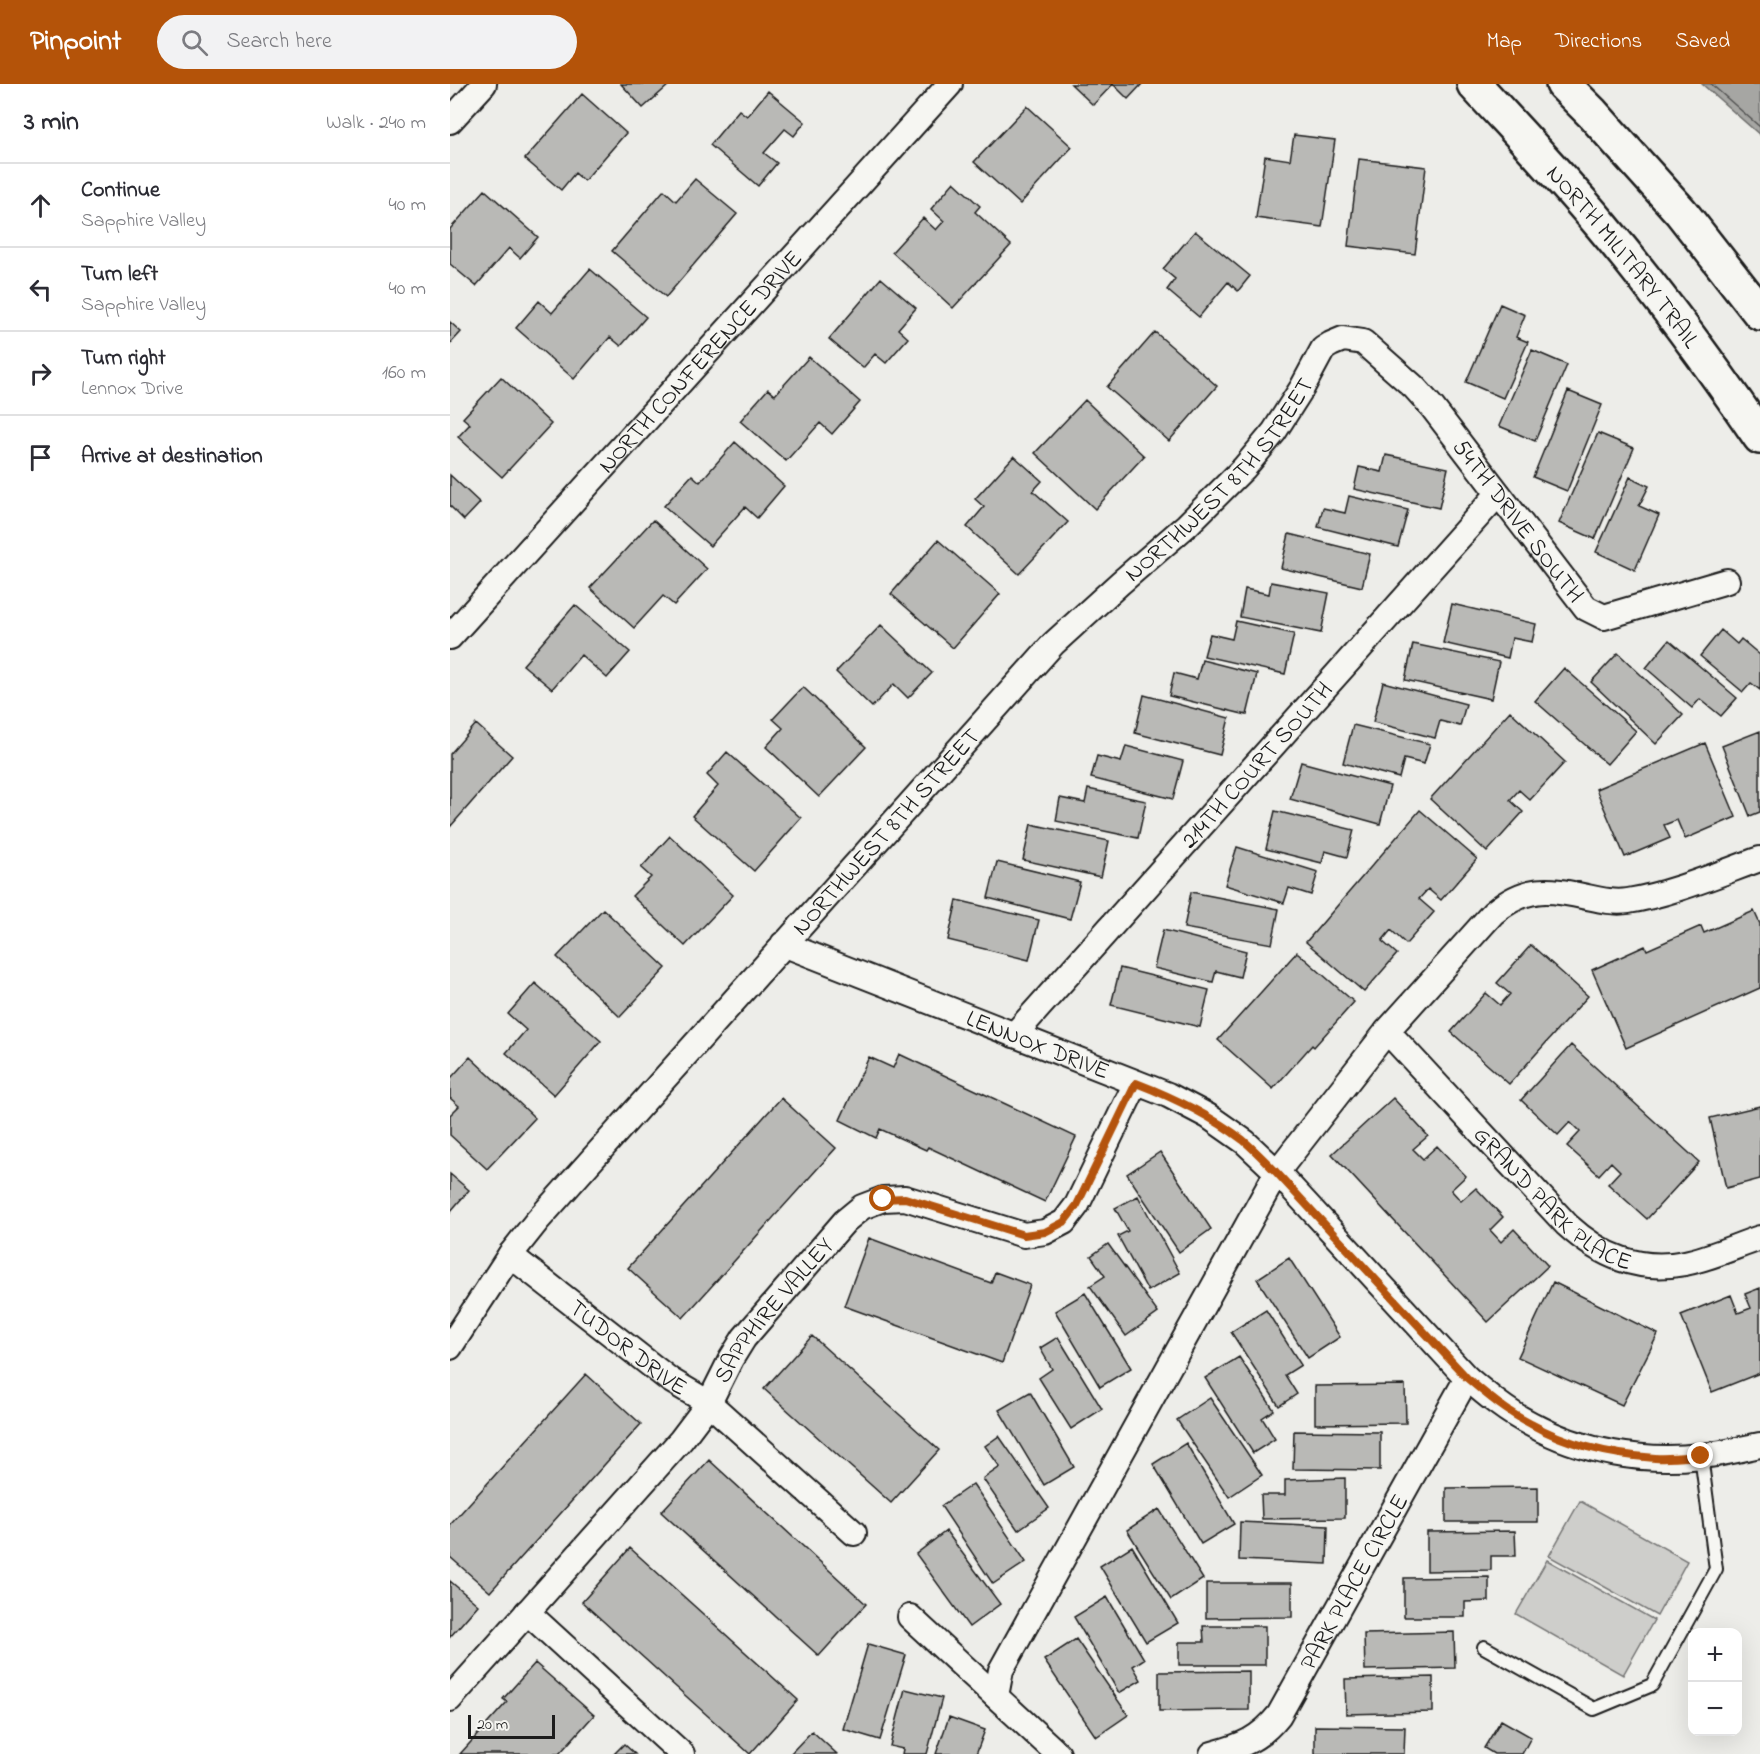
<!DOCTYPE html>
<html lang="en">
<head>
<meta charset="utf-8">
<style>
	body { margin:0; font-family:"Indie Flower",sans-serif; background:#f2f2f3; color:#2b2b33 }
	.controls { position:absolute; right:18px; bottom:18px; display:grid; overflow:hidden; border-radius:12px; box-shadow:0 6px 24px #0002 }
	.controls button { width:54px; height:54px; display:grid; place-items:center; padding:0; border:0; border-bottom:2px solid #e1e1e2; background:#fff; color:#2b2b33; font:30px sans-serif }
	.scale { position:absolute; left:18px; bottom:15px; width:87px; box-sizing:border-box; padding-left:6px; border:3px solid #1c1c1c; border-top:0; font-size:16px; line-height:21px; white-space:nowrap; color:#1c1c1c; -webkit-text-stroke:4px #f6f6f2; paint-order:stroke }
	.stop { position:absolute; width:18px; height:18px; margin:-14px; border:4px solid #b45309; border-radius:50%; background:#fff }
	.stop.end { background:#b45309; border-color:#fff; box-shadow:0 2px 6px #0008 }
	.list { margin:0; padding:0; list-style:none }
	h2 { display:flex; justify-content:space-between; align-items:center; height:78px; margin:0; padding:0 24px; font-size:26px }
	h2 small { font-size:20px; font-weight:400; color:#7c7c81 }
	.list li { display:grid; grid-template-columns:39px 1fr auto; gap:18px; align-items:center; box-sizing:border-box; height:84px; padding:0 24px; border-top:2px solid #e1e1e2 }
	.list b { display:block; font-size:22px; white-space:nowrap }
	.list p { margin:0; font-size:20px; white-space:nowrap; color:#7c7c81 }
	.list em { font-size:20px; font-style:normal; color:#7c7c81 }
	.icon { flex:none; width:33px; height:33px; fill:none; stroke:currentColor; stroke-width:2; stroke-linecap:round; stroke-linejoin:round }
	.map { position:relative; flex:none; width:1310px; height:1670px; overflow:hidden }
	header { display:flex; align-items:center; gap:36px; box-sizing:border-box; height:84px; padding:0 30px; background:#b45309; color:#fff }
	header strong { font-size:28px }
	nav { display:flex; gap:33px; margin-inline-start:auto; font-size:21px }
	.search { width:420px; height:54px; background:#f2f2f3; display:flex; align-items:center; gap:15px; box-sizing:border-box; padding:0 21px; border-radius:33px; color:#7c7c81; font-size:22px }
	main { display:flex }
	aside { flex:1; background:#fff }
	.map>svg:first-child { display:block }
</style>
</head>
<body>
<header>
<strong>Pinpoint</strong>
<div class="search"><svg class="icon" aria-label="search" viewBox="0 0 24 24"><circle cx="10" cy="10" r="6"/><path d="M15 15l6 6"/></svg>Search here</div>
<nav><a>Map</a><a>Directions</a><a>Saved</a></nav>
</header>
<main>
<aside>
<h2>3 min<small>Walk · 240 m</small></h2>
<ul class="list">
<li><svg class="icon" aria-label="ahead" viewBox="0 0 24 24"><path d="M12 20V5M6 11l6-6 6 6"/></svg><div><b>Continue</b><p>Sapphire Valley</p></div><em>40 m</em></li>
<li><svg class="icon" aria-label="left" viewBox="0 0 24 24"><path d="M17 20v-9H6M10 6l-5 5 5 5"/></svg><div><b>Turn left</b><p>Sapphire Valley</p></div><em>40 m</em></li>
<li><svg class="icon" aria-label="right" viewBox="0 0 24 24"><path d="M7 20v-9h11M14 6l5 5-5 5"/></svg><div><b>Turn right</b><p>Lennox Drive</p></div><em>160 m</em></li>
<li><svg class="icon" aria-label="arrive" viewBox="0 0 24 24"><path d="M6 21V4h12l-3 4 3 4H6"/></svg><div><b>Arrive at destination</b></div></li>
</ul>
</aside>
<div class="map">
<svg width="1310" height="1670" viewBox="0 0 1310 1670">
	<rect width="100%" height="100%" fill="#edede9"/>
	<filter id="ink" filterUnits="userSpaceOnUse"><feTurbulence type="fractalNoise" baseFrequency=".0167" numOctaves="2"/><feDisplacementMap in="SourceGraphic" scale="12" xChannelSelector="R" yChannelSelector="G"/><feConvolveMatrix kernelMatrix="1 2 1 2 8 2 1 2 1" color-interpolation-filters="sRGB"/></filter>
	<g filter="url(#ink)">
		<path fill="#cececb" stroke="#757574" stroke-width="1.5" d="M1130 1417 1237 1477 1207 1532 1099 1472Z
			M1097 1476 1204 1536 1173 1591 1066 1530Z"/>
		<path fill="#a6a6a3" stroke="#6f6f6d" stroke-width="1.5" d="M1252 0H1310V51Z"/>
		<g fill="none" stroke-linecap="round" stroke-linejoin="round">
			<path stroke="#535352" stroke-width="1.5" d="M1261 0 1310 43"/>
		</g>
		<path fill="#b9b9b6" stroke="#1c1c1c" stroke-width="1.5" d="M171 0H220L193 24Z
			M621 0H692L678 15 663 0 643 21Z
			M318 7 355 38 344 52 335 45 314 69 327 79 308 102 260 61 289 26 297 32Z
			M132 10 176 49 134 97 125 89 111 106 75 75Z
			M577 22 622 63 570 120 524 78Z
			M844 51 885 56 872 143 806 134 815 72 840 76Z
			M909 75 976 83 965 170 898 162Z
			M245 95 287 130 216 213 162 167 214 106 226 117Z
			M504 98 530 122 525 128 561 161 503 224 442 168 473 134 486 146 494 137 481 125Z
			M35 106 88 153 70 174 59 164 26 202 0 180V145Z
			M745 147 800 192 788 207 778 198 749 233 717 206 725 195 713 185Z
			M140 185 196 233 171 262 160 253 124 295 66 244 89 217 102 229Z
			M431 194 466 224 448 245 458 254 436 279 425 270 413 284 379 255Z
			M1050 220 1075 231 1066 253 1078 258 1053 314 1016 298Z
			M0 238 11 248 0 260Z
			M705 248 767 302 719 357 657 303Z
			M1082 266 1117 281 1085 357 1049 342Z
			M359 273 410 318 382 350 370 339 336 377 290 337 318 305 325 311Z
			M51 293 101 340 52 393 8 353 20 340 13 334Z
			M1118 307 1152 321 1117 407 1083 393Z
			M635 316 694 372 645 425 585 369Z
			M1148 349 1184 364 1145 455 1109 439Z
			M285 358 334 402 307 434 295 423 260 462 214 422 242 391 250 398Z
			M936 371 998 384 989 424 904 405 909 383 932 388Z
			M564 372 592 397 583 407 618 438 569 490 517 443 534 423 525 415Z
			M0 391 30 419 14 436 0 422Z
			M1180 393 1199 402 1189 422 1209 431 1185 486 1146 468Z
			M899 412 958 426 948 463 868 443 873 424 895 429Z
			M203 436 257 485 224 521 213 512 184 544 140 504Z
			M839 450 920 470 912 503 831 484Z
			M488 456 550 510 503 564 441 510Z
			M821 498 879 509 871 549 790 533 795 505 819 510Z
			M1002 520 1086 540 1082 558 1062 554 1058 574 993 559Z
			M125 521 180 568 157 594 131 571 102 605 73 581Z
			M786 537 844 550 835 590 754 572 760 550 782 555Z
			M431 541 482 589 458 614 444 600 422 623 386 588Z
			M1271 546 1287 560 1291 555 1310 571V606L1301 599 1293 608 1250 572Z
			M1219 556 1287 614 1271 632 1250 615 1242 624 1196 584Z
			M963 560 1049 578 1041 615 955 596Z
			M1168 569 1233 631 1206 660 1141 598Z
			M752 576 807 590 797 631 719 612 724 589 747 595Z
			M1114 584 1186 647 1157 680 1085 617Z
			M933 598 1016 620 1010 642 990 637 985 654 923 638Z
			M353 603 416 663 369 713 316 663 333 644 323 635Z
			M694 611 779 634 770 671 685 649Z
			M1060 627 1115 678 1080 716 1069 706 1060 716 1073 728 1037 768 980 715Z
			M26 640 62 672 0 743V670Z
			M903 641 980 660 974 680 954 675 949 694 893 679Z
			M1310 647V728L1300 732 1272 662Z
			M1255 659 1286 733 1235 755 1227 736 1214 741 1220 754 1175 773 1146 705Z
			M676 662 733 677 723 715 641 694 647 672 671 678Z
			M277 668 351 734 304 787 242 732 268 702 257 691Z
			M851 678 940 702 930 740 840 715Z
			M638 705 696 717 688 754 606 737 610 714 635 719Z
			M970 726 1027 775 991 816 978 805 969 815 984 828 956 860 941 846 932 857 947 870 914 908 856 858Z
			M825 727 904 746 897 773 875 767 872 779 816 765Z
			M581 740 659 757 651 793 573 776Z
			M220 752 283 811 235 862 182 812 201 793 191 784Z
			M787 763 868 788 861 811 839 804 834 819 775 801Z
			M547 778 630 798 620 835 538 814Z
			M741 808 829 825 822 860 734 844Z
			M507 816 589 836 579 876 498 856Z
			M153 825 216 884 170 933 107 873Z
			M1304 827 1310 840V904L1176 964 1142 886 1195 862 1197 866 1251 842 1254 849Z
			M713 846 796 867 790 893 766 887 763 898 704 884Z
			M1081 861 1138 912 1059 1000 1001 948 1036 909 1050 921 1060 910 1047 899Z
			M847 868 904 918 864 963 862 961 823 1005 768 956Z
			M670 884 759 906 750 943 661 921Z
			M85 899 151 957 104 1011 56 969 76 946 58 930Z
			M1121 961 1249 1078 1197 1135 1158 1100 1170 1087 1161 1078 1149 1091 1117 1062 1130 1048 1120 1038 1108 1051 1071 1016Z
			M449 970 626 1053 595 1118 478 1063 476 1066 430 1045 426 1054 390 1036 419 973 443 984Z
			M20 973 85 1034 37 1085 0 1051V1031L9 1022 0 1014V995Z
			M331 1014 386 1064 233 1234 178 1184Z
			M943 1014 978 1052 963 1065 973 1075 987 1062 1016 1092 1001 1106 1011 1117 1026 1104 1053 1133 1040 1146 1051 1158 1064 1145 1098 1182 1038 1238 882 1070Z
			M1310 1022V1095L1276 1104 1260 1034Z
			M710 1068 761 1145 729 1168 677 1090Z
			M0 1090 19 1106 0 1128Z
			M688 1112 730 1189 698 1207 668 1152 678 1147 665 1124Z
			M419 1154 541 1199 545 1188 580 1201 552 1279 394 1222Z
			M658 1160 708 1229 676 1252 640 1202 655 1192 641 1172Z
			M839 1174 890 1253 858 1274 807 1195Z
			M1103 1198 1208 1250 1172 1321 1068 1273Z
			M1310 1204V1289L1262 1308 1231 1231 1281 1211 1288 1229 1301 1224 1295 1210Z
			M635 1209 681 1284 650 1303 605 1227Z
			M816 1226 851 1281 835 1291 847 1310 829 1322 781 1248Z
			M362 1252 489 1366 441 1419 314 1305Z
			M608 1253 652 1325 621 1345 589 1294 602 1285 590 1264Z
			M789 1273 824 1326 812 1334 825 1355 803 1369 755 1294Z
			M136 1290 191 1340 40 1508 0 1473V1441Z
			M955 1301 956 1339 865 1340V1302Z
			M580 1308 624 1383 594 1401 549 1326Z
			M760 1314 812 1391 779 1413 727 1336Z
			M844 1347 930 1348V1386L843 1385Z
			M549 1352 599 1424 568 1446 533 1395 550 1383 535 1362Z
			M736 1359 784 1440 751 1460 703 1380Z
			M259 1376 416 1520 369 1572 211 1428Z
			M895 1394V1434L812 1435 811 1411H835V1396Z
			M523 1400 576 1478 543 1500 491 1422Z
			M1088 1403V1438H996V1404Z
			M709 1425 753 1495 721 1516 677 1446Z
			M790 1438 878 1442 877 1480 789 1476Z
			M496 1447 550 1520 519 1543 466 1470Z
			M1065 1447 1066 1472H1041V1486L977 1487V1448Z
			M682 1462 728 1539 696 1558 650 1482Z
			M180 1464 348 1616 300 1670 132 1518Z
			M1039 1493V1517L1015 1518V1533H954V1494Z
			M0 1497 28 1521 0 1553Z
			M756 1499H842V1533L756 1534Z
			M657 1513 694 1575 683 1582 691 1596 669 1609 624 1533Z
			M753 1542H815V1581H729V1558H754Z
			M1004 1548 1005 1584 915 1586 914 1550Z
			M626 1555 678 1631 646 1653 594 1576Z
			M418 1560 456 1571 430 1656 393 1645Z
			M85 1579 144 1631 109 1670H10L57 1618 53 1615Z
			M799 1587V1626L709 1627V1588Z
			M983 1593V1628L896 1630 895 1595Z
			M455 1605 492 1614 477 1670H452L453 1665 440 1662Z
			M499 1633 535 1646 526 1670H486Z
			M1051 1636 1081 1653 1072 1670H1044L1034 1664Z
			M865 1642 955 1643 954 1670H865Z
			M362 1647 387 1670H340Z
			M174 1660 185 1670H164Z"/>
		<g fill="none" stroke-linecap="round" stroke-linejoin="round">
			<g stroke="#1c1c1c" stroke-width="16">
				<path id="service" d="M1034 1563 1144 1625 1202 1601 1266 1485 1251 1372"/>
			</g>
			<g stroke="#1c1c1c" stroke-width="28">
				<g id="minor">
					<path d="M0 37 34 0"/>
					<path id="s1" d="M0 553 500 0"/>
					<path id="s2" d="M333 860 718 1011 758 1032 795 1058 827 1088 1017 1294C1037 1311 1057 1328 1081 1340 1131 1368 1194 1379 1251 1372 1271 1370 1291 1365 1310 1361"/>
					<path id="s3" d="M937 947 1117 1141C1151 1172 1188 1188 1235 1179 1260 1174 1286 1162 1310 1154"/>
					<path id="s4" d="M564 951 1048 410"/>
					<path id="s5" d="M60 1171 220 1296 259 1319 404 1449"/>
					<path id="s6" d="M0 1263 60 1171 87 1137 603 560 670 499 737 441 794 384 824 348 852 304 873 265 881 260 893 255 913 258 964 303 982 323 1136 524 1154 533 1277 497"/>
					<path d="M77 1528 232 1670"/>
					<path d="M460 1533 608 1670"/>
					<path d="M546 1612 551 1586 827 1088 937 947 1043 829C1076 802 1097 804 1137 813 1151 816 1164 819 1178 817 1221 810 1268 790 1310 775"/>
					<path id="s7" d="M0 1615 231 1356 259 1319 281 1275 294 1254 395 1137 412 1123 433 1115 455 1114 574 1151 595 1148 614 1138 627 1121 686 999"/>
					<path id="s8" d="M762 1670C792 1662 810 1655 829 1631L1017 1294"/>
				</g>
			</g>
			<g stroke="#1c1c1c" stroke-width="38">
				<g id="secondary">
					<path id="s9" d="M1024 0C1067 47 1111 93 1152 142 1208 209 1261 281 1310 353"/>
					<path d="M1113 0 1142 29 1231 128 1310 229"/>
				</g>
			</g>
			<use href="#service" stroke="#f6f6f2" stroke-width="12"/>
			<use href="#minor" stroke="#f6f6f2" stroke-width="24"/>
			<use href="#secondary" stroke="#f6f6f2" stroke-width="33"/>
		</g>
	</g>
	<g fill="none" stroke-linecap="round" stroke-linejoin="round" filter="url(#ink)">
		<path stroke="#b45309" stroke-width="8" d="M433 1115 455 1114 574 1151 595 1148 614 1138 627 1121 686 999C725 1014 760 1031 793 1056 805 1066 816 1078 827 1089L1017 1294C1037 1311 1057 1328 1081 1340 1118 1361 1162 1371 1205 1374 1220 1375 1236 1373 1251 1372"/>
	</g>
	<g text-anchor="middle" stroke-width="4.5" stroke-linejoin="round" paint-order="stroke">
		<g font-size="24" fill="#1c1c1c" stroke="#f6f6f2">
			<text dy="8" stroke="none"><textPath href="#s9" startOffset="228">NORTH MILITARY TRAIL</textPath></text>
			<text dy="8" stroke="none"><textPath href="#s1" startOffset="372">NORTH CONFERENCE DRIVE</textPath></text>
			<text dy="8" stroke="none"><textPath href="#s6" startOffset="1162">NORTHWEST 8TH STREET</textPath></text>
			<text dy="8" stroke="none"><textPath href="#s6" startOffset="1611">54TH DRIVE SOUTH</textPath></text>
			<text dy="8" stroke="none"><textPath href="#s4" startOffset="363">214TH COURT SOUTH</textPath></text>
			<text dy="8" stroke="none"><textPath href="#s6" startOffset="676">NORTHWEST 8TH STREET</textPath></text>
			<text dy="8" stroke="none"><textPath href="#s2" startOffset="274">LENNOX DRIVE</textPath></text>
			<text dy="8" stroke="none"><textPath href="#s3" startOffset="237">GRAND PARK PLACE</textPath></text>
			<text dy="8" stroke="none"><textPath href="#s7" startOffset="507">SAPPHIRE VALLEY</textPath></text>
			<text dy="8" stroke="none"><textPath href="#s5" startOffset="150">TUDOR DRIVE</textPath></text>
			<text dy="8" stroke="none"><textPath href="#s8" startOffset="232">PARK PLACE CIRCLE</textPath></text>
		</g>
	</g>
</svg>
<div class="controls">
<button>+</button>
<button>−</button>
</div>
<div class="scale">20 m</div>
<div class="stop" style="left:433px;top:1115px"></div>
<div class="stop end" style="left:1251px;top:1372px"></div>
</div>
</main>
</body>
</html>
